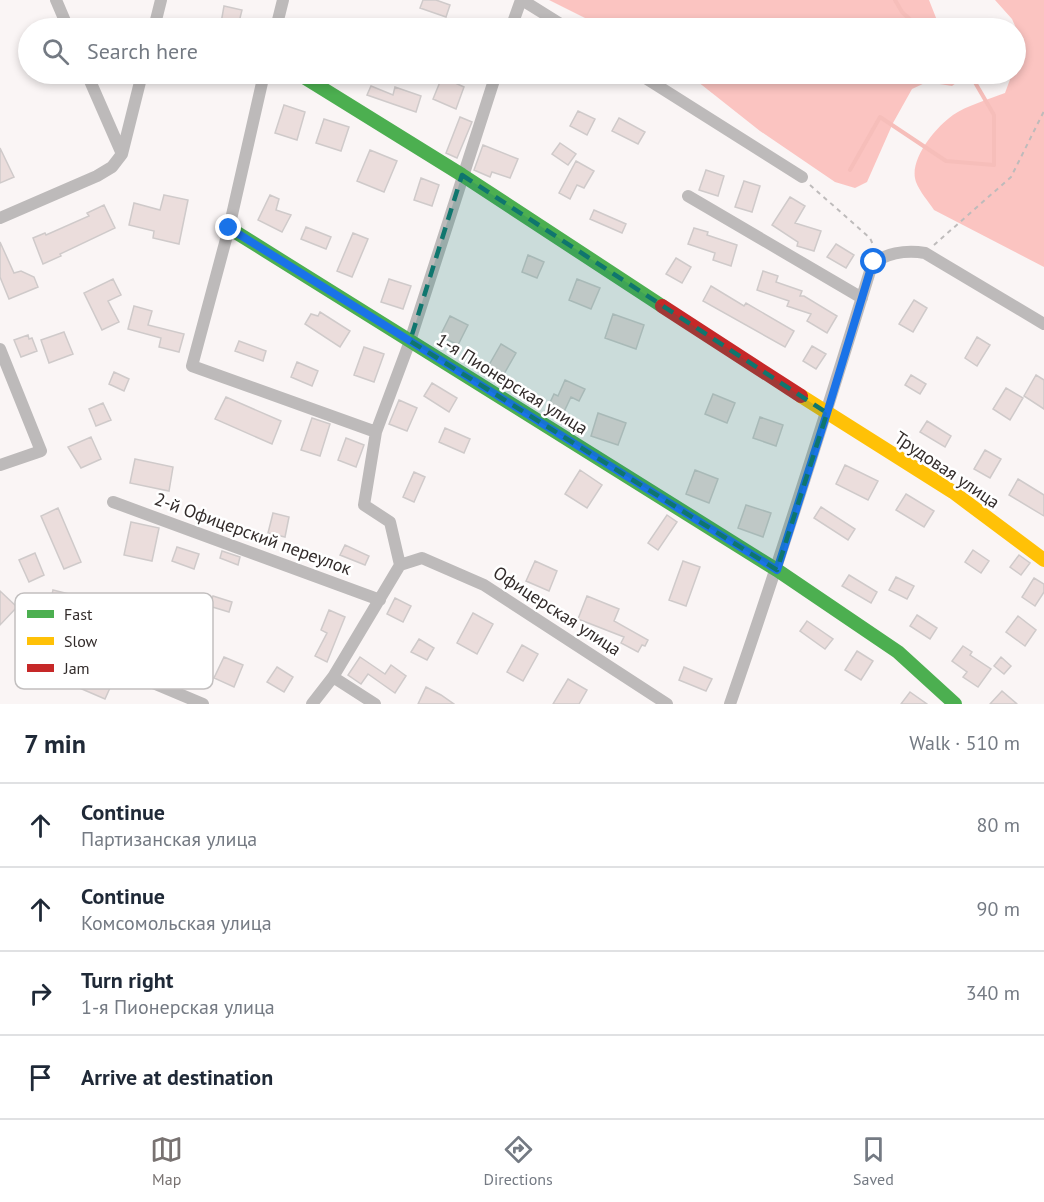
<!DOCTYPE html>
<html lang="en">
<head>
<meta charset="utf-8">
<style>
	body { margin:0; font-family:"PT Sans",sans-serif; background:#f2f2f3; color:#1f2937 }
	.stop { position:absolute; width:18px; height:18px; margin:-14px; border:4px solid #1a73e8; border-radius:50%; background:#fff }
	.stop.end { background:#1a73e8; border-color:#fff; box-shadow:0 2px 6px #0008 }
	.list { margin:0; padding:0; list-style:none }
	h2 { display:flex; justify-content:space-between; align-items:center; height:78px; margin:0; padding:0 24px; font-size:26px }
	h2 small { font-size:20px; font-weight:400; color:#747a83 }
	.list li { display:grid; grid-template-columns:39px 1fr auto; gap:18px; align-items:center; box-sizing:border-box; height:84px; padding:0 24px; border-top:2px solid #e0e1e3 }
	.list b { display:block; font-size:22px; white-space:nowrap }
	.list p { margin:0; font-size:20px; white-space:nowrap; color:#747a83 }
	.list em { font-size:20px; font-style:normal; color:#747a83 }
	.icon { flex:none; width:33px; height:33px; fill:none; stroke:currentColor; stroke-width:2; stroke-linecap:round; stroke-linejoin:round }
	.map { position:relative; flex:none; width:1044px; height:704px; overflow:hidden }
	.search { position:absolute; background:#fff; box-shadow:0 3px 9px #0003; left:18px; right:18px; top:18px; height:66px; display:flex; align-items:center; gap:15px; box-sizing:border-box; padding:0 21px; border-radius:33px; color:#747a83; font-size:22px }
	.sheet { height:414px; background:#fff }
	nav { display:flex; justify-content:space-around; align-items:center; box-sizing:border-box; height:84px; border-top:2px solid #e0e1e3; background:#fff; font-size:16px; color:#747a83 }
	nav a { display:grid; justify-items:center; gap:3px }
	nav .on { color:#787271 }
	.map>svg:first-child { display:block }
</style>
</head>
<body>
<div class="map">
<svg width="1044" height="704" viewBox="0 0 1044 704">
	<rect width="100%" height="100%" fill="#faf5f5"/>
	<path fill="#fbc4c1" d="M549 0H929L940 28H605Z
		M995 0H1044V267L934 210C928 201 920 192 916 182 908 160 936 127 953 115 966 106 989 99 1005 93L1012 74H1016V28L1012 19Z
		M688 74H968L952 86 927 82 912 89 893 123 867 182 855 188 835 182 760 131Z"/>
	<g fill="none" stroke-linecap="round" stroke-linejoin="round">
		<path stroke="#f6beba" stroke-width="4" d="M895 0 902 12 919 28
			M850 170 880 117 946 161 994 165V115L973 79 968 74"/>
	</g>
	<path fill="#ebdddc" stroke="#cfcaca" stroke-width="1.5" d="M423 0H436L450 5 446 17 420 8Z
		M224 6 242 10 238 26 221 23Z
		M442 77 464 87 456 109 433 99Z
		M371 86 393 95 395 87 421 96 416 112 367 95Z
		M284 105 305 112 297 140 275 133Z
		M578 111 595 119 587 135 570 126Z
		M460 117 472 122 457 158 446 153Z
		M619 118 645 132 638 144 612 131Z
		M324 119 349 127 341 151 316 143Z
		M560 143 576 154 568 165 552 154Z
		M483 145 518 159 510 178 492 172 490 177 474 170Z
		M0 148 14 177 0 183Z
		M370 150 397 161 384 192 357 181Z
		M576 161 594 171 584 188 577 185 570 199 559 193Z
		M706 170 724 176 718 196 699 190Z
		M421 178 439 185 432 206 414 200Z
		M744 181 760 186 752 212 735 207Z
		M164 195 188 200 179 244 153 238 154 231 129 225 134 203 160 210Z
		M270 195 279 199 276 210 291 215 282 232 258 220Z
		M790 197 805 206 795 223 821 231 814 251 797 246 798 242 772 225Z
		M104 205 115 228 60 254 61 256 43 264 33 238 45 233 46 235 89 216 87 213Z
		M594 210 626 224 622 233 590 219Z
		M306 227 331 237 326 249 301 239Z
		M694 228 708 232 707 235 737 245 731 266 713 260 715 253 688 244Z
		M353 233 368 239 352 277 337 271Z
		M0 242 14 273 21 271 34 277 38 287 9 299 0 277Z
		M836 244 854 255 846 268 827 257Z
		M528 255 544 262 537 278 522 272Z
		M676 258 691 267 682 283 666 274Z
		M763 271 778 276 776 282 802 291 800 296H804L837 316 827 333 807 321 811 314 787 306 789 301 757 290Z
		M113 279 121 295 108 301 119 322 102 330 84 293Z
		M389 279 411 286 403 309 381 302Z
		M577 279 600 288 591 309 569 300Z
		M711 286 744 306 746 303 794 331 785 347 703 301Z
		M914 300 927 308 913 332 899 324Z
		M134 306 152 311 148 325 184 334 179 352 159 347 161 338 128 329Z
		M320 312 350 331 340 347 305 324 311 314 318 316Z
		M613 314 644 325 636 349 605 338Z
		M450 316 468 325 458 345 440 336Z
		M64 332 73 354 49 363 41 340Z
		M28 335 29 339 32 338 37 351 21 357 14 340Z
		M977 337 990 345 977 366 965 358Z
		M239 341 266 351 263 361 235 351Z
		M501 344 516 353 504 374 489 365Z
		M812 346 826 354 816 369 803 361Z
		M364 347 384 354 374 382 354 375Z
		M297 362 318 371 312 386 291 377Z
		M114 372 129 379 124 391 109 384Z
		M911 375 926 384 920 394 905 385Z
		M1036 375 1044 380V409L1024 396Z
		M565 380 585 389 579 401 571 397 562 416 547 409 554 394 558 396Z
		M432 383 457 398 449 412 424 396Z
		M1006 388 1023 398 1010 420 993 409Z
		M713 394 735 403 727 423 705 414Z
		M226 397 281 421 272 444 215 419Z
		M399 400 417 408 407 431 389 424Z
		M103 403 111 420 96 426 89 409Z
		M598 413 626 423 618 445 591 436Z
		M760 417 783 425 776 446 753 438Z
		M312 418 330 424 320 456 301 450Z
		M927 421 951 436 945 447 920 432Z
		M445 428 470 439 464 453 439 442Z
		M91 437 101 459 81 468 68 447Z
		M346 438 364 445 356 467 338 460Z
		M985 450 1001 459 990 478 974 469Z
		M135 459 173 467 169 491 130 483Z
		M845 465 878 481 868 500 836 484Z
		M580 470 602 485 587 508 565 494Z
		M695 470 718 479 709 503 686 494Z
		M414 472 425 477 414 502 403 497Z
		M1018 479 1044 495V516L1009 495Z
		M906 494 934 511 924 527 896 510Z
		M746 505 771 513 763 537 738 528Z
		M821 507 855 529 848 540 814 518Z
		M58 508 81 562 64 569 41 516Z
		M273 513 289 517 285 537 268 533Z
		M667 515 677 522 658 550 648 543Z
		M131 522 159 528 152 561 124 555Z
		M345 545 369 556 365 565 340 555Z
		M177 547 199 554 194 569 172 561Z
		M973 550 989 561 981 573 965 562Z
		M222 551 240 557 238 565 220 558Z
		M35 553 44 575 29 582 19 560Z
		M1019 555 1030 563 1021 575 1010 567Z
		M535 561 557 571 549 591 526 581Z
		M683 561 700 567 686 606 669 600Z
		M849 575 877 592 871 603 842 586Z
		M896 577 914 586 907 599 889 590Z
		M1034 578 1044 584V592L1035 606 1022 597Z
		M53 590 81 597 75 624 47 617Z
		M0 591 17 607 0 625Z
		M213 596 232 602 229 612 209 606Z
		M587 596 619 609 614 621 648 640 645 646 642 645 638 652 621 643 624 637 578 619Z
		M395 598 411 606 403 622 387 614Z
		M329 610 345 617 327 662 315 656 327 633 321 630Z
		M473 613 493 624 477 654 457 643Z
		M917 615 937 628 930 639 910 626Z
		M1018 616 1036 630 1025 646 1006 632Z
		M807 621 833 639 825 649 800 631Z
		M419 639 434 648 427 660 411 652Z
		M522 645 538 654 523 681 507 672Z
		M963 646 972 652 970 655 991 669 978 687 963 677 967 672 952 661Z
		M857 651 873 661 861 680 845 670Z
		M224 657 243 665 234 687 214 678Z
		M360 657 385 674 391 665 406 676 395 693 368 674 361 684 348 675Z
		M1001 657 1011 666 1004 674 994 666Z
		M84 666 114 679 105 699 75 686Z
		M277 667 293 677 284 692 267 682Z
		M684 667 712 679 706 691 679 680Z
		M568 679 587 690 579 704H553Z
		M426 687 441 695 454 704H418Z
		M1002 691 1017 704H990Z
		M910 692 927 704H901Z"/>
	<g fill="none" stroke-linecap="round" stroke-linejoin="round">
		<path stroke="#bebbbb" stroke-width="2" stroke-dasharray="4.5 4.5" stroke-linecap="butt" d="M810 185 870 238 874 247
			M934 245 1011 177 1044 111"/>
		<path stroke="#bdbaba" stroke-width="12" d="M56 0 68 28
			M522 0 567 28
			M154 28 161 0
			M276 28 283 0
			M511 28 521 0
			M87 74 122 154
			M264 74 229 228 192 366 376 432
			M639 74 802 177
			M688 196 862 298
			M0 218 97 176 112 167 122 154 142 74
			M0 349 41 451 0 465
			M113 502 380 600
			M400 565 390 522 364 505 376 432 410 341 496 74
			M70 648 203 704
			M333 677 375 704
			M312 704 333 677 400 565 422 558 484 585 667 704
			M730 704C780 560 826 414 871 268 881 252 908 250 925 253L1044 324"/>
		<path stroke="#4caf50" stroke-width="14" d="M299 74 462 175 662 306
			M229 228 777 570 898 652 955 704"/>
		<path stroke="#ffc107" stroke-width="14" d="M801 396 953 492 1044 560"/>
		<path stroke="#c62828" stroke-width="14" d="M662 306 801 396"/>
	</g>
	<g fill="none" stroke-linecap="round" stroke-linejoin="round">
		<path stroke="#1a73e8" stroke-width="8" d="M229 228 777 570 827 413 871 268 874 262"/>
	</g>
	<path fill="#0f766e" fill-opacity="0.2" stroke="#0f766e" stroke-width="4.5" stroke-dasharray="12 8" stroke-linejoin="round" d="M462 175 827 413 777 570 410 341Z"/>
	<g text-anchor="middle" stroke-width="5" stroke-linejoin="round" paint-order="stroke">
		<g font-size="18" fill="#322b2a" stroke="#fff">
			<text transform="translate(512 384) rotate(32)" y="6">1-я Пионерская улица</text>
			<text transform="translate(947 470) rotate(34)" y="6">Трудовая улица</text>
			<text transform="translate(253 534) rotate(20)" y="6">2-й Офицерский переулок</text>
			<text transform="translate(557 611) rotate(33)" y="6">Офицерская улица</text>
		</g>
	</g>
	<rect x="15" y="593" width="198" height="96" rx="9" fill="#fff" stroke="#c2bfbf" stroke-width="1.5"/>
	<rect x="27" y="610" width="27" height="8" fill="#4caf50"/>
	<rect x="27" y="637" width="27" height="8" fill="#ffc107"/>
	<rect x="27" y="664" width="27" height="8" fill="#c62828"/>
	<g font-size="16" fill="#322b2a">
		<text x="64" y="620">Fast</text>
		<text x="64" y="647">Slow</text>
		<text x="64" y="674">Jam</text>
	</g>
</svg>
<div class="stop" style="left:874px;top:262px"></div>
<div class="stop end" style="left:229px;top:228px"></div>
<div class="search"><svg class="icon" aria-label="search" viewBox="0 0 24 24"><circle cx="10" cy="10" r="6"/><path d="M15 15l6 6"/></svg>Search here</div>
</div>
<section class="sheet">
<h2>7 min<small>Walk · 510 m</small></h2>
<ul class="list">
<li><svg class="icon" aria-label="ahead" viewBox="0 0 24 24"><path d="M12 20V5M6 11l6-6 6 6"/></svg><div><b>Continue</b><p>Партизанская улица</p></div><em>80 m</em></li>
<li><svg class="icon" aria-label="ahead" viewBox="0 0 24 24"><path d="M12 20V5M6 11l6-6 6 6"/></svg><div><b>Continue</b><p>Комсомольская улица</p></div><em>90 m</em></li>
<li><svg class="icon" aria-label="right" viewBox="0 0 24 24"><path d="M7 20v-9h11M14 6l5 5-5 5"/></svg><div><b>Turn right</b><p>1-я Пионерская улица</p></div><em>340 m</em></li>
<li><svg class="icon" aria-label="arrive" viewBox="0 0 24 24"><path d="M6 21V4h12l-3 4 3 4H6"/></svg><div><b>Arrive at destination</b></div></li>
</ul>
</section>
<nav>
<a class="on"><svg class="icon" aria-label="map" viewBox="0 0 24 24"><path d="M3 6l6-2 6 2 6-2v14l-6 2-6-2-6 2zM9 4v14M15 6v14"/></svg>Map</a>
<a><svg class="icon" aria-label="directions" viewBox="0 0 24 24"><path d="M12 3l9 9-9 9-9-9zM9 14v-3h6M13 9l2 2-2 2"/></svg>Directions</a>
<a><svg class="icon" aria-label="saved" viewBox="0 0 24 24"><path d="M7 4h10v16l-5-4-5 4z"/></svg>Saved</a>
</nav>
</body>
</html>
